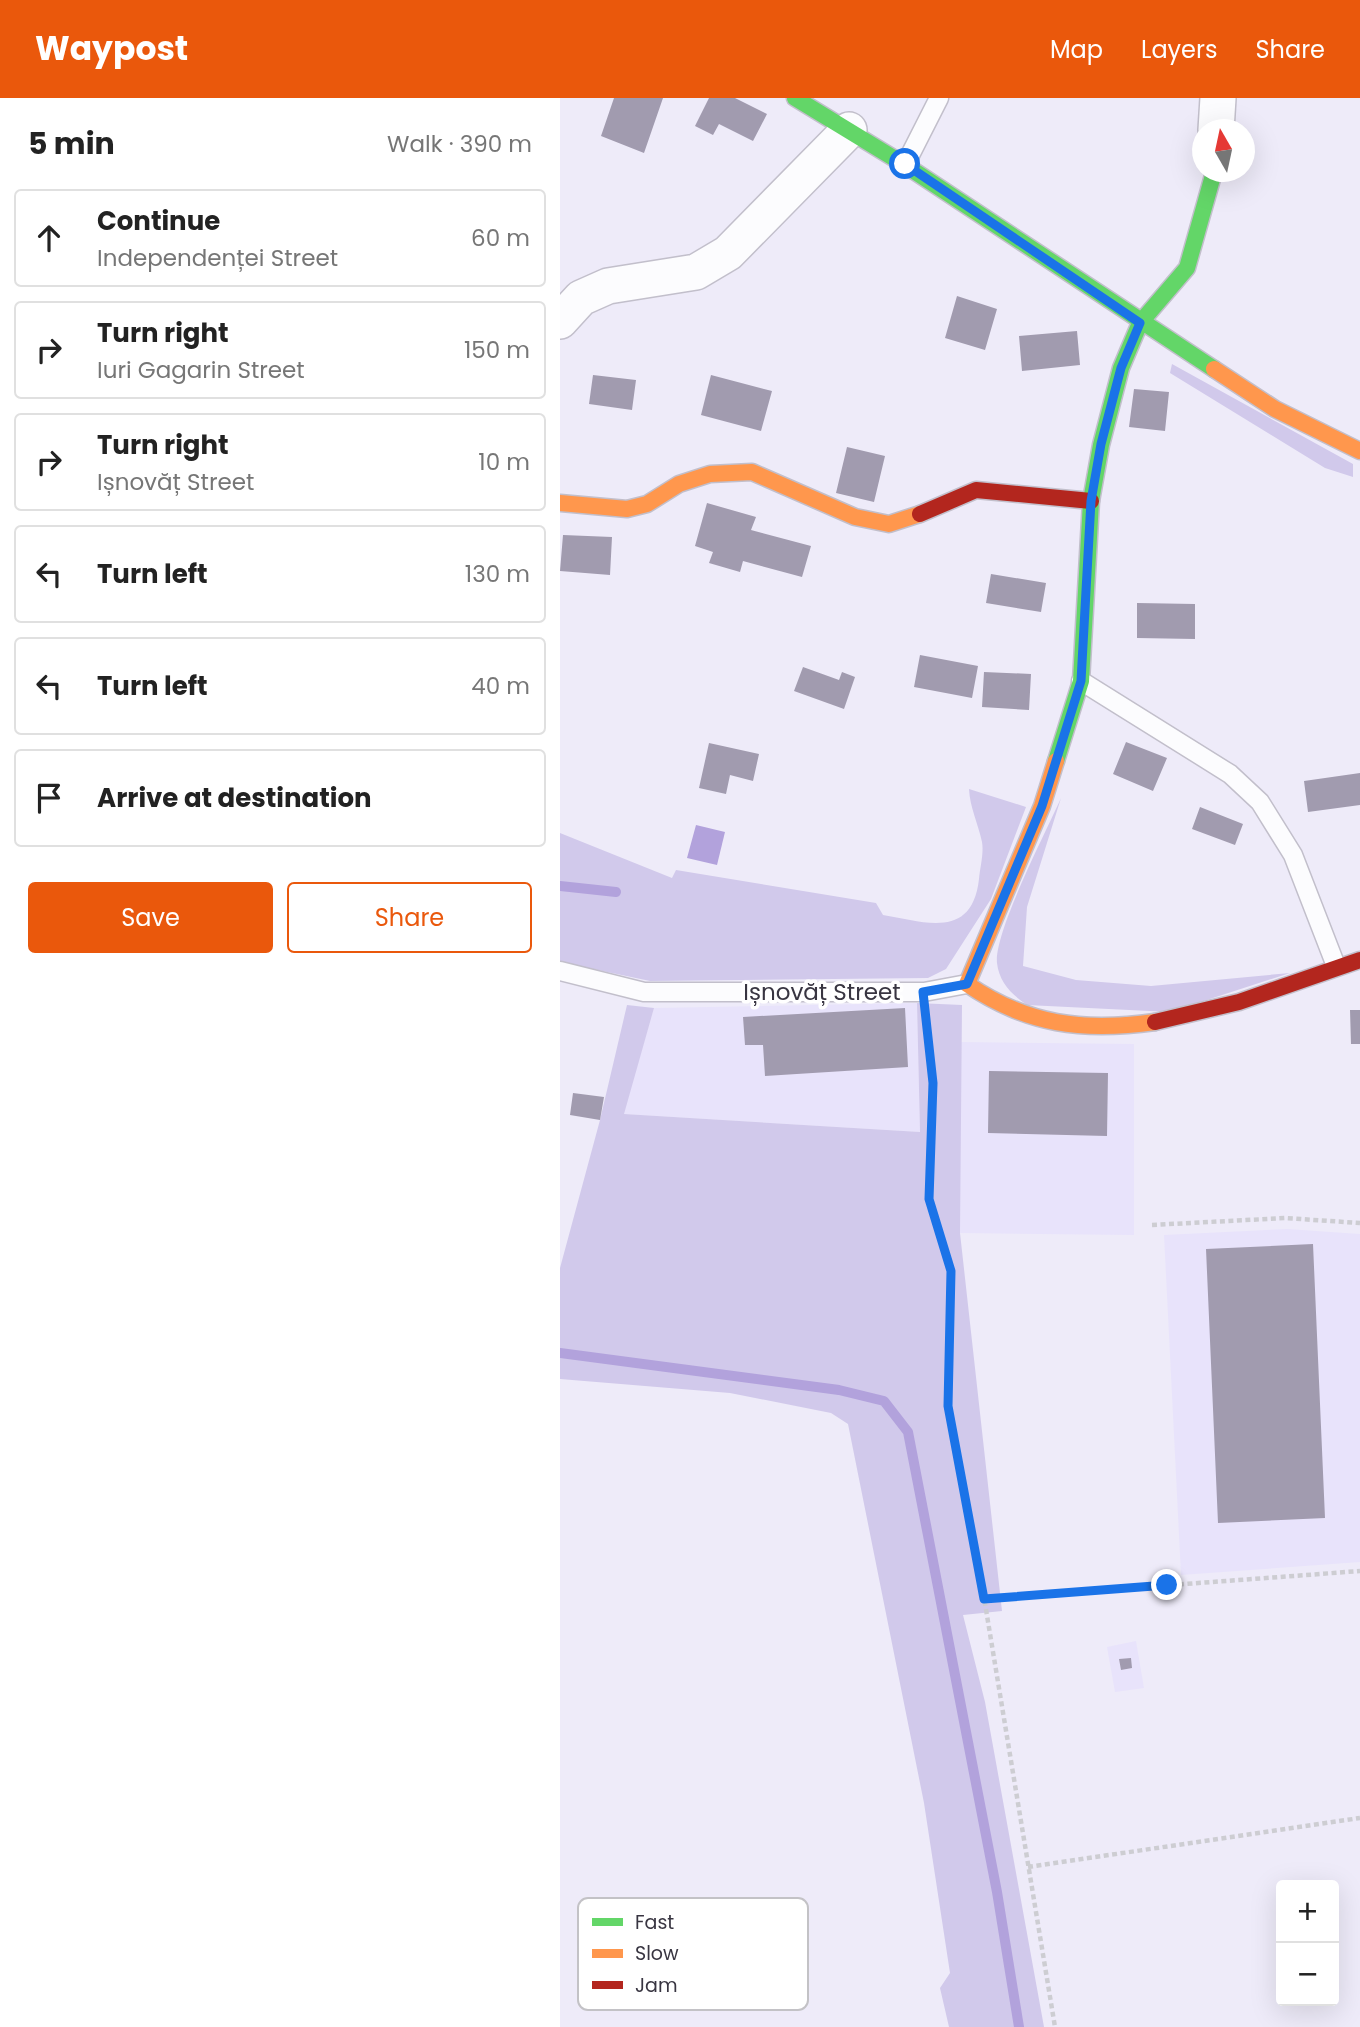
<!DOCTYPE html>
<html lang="en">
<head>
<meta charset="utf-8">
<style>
	body { margin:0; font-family:Poppins,sans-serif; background:#f6f6f6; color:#222 }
	.controls { position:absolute; right:21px; bottom:21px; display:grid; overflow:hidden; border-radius:7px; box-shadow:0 7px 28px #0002 }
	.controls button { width:63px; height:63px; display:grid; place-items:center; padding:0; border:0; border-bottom:2px solid #e0e0e0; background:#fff; color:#222; font:35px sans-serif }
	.compass { position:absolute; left:632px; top:21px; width:63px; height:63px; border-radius:50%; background:#fff; box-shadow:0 7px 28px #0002; rotate:351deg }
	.stop { position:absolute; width:21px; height:21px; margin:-16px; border:5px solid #1a73e8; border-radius:50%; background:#fff }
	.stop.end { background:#1a73e8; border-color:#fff; box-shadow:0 2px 7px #0008 }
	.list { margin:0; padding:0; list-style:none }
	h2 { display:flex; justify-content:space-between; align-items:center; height:91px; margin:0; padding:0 28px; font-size:30px }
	h2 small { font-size:23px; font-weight:400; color:#767676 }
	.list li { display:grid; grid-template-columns:46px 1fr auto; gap:21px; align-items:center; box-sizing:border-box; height:98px; margin:0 14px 14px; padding:0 14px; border:2px solid #e0e0e0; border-radius:7px }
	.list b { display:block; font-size:26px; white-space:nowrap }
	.list p { margin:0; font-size:23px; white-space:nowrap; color:#767676 }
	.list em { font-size:23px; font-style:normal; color:#767676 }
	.actions { display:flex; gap:14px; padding:21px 28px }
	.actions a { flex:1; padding:16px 0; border:2px solid #ea580c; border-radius:7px; text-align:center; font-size:24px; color:#ea580c }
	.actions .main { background:#ea580c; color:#fff }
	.icon { flex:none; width:38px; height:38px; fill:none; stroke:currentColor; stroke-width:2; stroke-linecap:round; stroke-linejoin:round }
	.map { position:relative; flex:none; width:800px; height:1929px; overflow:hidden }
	header { display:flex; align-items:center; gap:42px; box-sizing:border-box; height:98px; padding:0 35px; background:#ea580c; color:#fff }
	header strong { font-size:33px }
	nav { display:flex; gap:38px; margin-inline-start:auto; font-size:24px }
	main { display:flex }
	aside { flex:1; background:#fff }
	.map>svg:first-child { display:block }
</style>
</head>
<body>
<header>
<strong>Waypost</strong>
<nav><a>Map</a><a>Layers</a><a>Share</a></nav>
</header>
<main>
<aside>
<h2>5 min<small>Walk · 390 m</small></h2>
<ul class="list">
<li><svg class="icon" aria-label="ahead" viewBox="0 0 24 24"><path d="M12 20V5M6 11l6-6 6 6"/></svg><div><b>Continue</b><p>Independenței Street</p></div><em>60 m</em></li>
<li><svg class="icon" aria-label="right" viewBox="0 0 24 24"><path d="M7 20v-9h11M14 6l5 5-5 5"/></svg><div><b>Turn right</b><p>Iuri Gagarin Street</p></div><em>150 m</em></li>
<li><svg class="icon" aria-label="right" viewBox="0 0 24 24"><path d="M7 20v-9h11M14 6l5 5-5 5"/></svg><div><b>Turn right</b><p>Ișnovăț Street</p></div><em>10 m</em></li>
<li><svg class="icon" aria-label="left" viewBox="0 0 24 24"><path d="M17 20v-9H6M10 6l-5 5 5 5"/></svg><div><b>Turn left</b></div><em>130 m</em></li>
<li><svg class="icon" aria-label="left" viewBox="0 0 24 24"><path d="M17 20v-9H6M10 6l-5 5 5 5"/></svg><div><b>Turn left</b></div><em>40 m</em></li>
<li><svg class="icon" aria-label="arrive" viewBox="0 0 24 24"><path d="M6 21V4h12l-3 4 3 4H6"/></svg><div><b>Arrive at destination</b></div></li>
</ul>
<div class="actions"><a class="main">Save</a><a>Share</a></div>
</aside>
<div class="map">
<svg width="800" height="1929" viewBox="0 0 800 1929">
	<rect width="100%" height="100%" fill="#eeebf9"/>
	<path fill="#e8e3fb" d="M357 905 360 1034 63 1016 94 910Z
		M400 944 574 946V1137L400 1135Z
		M727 1131 800 1136V1464L621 1477 604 1137Z
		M576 1543 584 1590 555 1594 547 1549Z"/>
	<path fill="#d1c9eb" d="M612 266 793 366V379L765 370 610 275Z
		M409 691 466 709 431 801 386 871 368 880 90 883 0 864V735L112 780 116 772 316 805 323 817C365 824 412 842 419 781 420 770 424 755 422 744 418 725 410 710 409 691Z
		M501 700 467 809 463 868 516 882 591 888 730 875 610 914 467 907C452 897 439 884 437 865 434 834 486 734 501 700Z
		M357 905 402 907 400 1135 442 1513 403 1517 425 1604 484 1929H389L380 1890 390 1875 364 1705 288 1326 271 1315 170 1295 0 1281V1170L40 1022 67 907 94 910 64 1016 360 1034Z"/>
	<path fill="#b2a2dc" d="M136 727 165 734 157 767 127 760Z"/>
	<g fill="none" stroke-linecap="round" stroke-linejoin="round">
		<path stroke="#b2a2dc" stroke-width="10" d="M0 788 56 794
			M0 1255 279 1292 324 1303 348 1334 437 1794 459 1929"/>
	</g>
	<path fill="#a19baf" d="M54 0H103L84 55 41 38Z
		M149 0H175L207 16 193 43 159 26 153 37 135 28Z
		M397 198 437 211 425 252 385 240Z
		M517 233 520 267 462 273 459 238Z
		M33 277 76 282 72 312 29 306Z
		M151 277 212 293 201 333 141 317Z
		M574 291 609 294 605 333 569 329Z
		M287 349 325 358 314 404 276 395Z
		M147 405 196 419 191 432 251 448 242 479 183 463 180 474 149 465 153 454 135 448Z
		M3 437 52 439 50 477 0 473Z
		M431 476 486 485 481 514 426 505Z
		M577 505 635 506V541L577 540Z
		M360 557 418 568 412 600 354 589Z
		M243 569 279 582 282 574 295 579 284 611 234 593Z
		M424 574 471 576 469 612 422 609Z
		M566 644 607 660 593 693 553 676Z
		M149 645 199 656 193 683 170 677 166 696 139 690Z
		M800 675V707L748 714 744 683Z
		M640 709 683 726 675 747 632 731Z
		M345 910 348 969 205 978 203 947H185L183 919Z
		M790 912H800V946H791Z
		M429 973 548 975 547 1038 428 1035Z
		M13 995 44 999 40 1022 10 1017Z
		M753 1146 765 1420 658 1425 646 1151Z
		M571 1560 572 1570 561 1572 559 1561Z"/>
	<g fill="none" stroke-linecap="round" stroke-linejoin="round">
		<g stroke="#c2bfcb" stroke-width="21">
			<path id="lane" d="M345 67 379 0
				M521 583 670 676 700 704 733 757 776 868
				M0 873 84 894H364L407 886"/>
		</g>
		<g stroke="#c2bfcb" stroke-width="38">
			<path id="street" d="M656 32 658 0
				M0 223 21 200 48 188 136 174 168 155 289 32"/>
		</g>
		<g stroke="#c2bfcb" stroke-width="19">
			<path id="fast" d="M235 0 345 67 654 271
				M496 663 521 583 531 403 541 347 561 270 580 225 627 170 654 74"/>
		</g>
		<g stroke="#c2bfcb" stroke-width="19">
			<path id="slow" d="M654 271 715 311 800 353
				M0 405 67 411 87 406 119 386 150 376 192 374 295 419 329 426 360 416
				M496 663 482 708 407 886C467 927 523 934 595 924"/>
		</g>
		<g stroke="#c2bfcb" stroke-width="19">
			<path id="jam" d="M360 416 416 392 531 403
				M595 924 679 904 800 862"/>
		</g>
		<path stroke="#cdcdd2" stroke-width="4.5" stroke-dasharray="5 3.5" stroke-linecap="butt" d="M366 915 373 985 369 1101 391 1173 388 1308 415 1445 495 1929
			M592 1127 725 1120 800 1125
			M424 1501 800 1473
			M468 1769 800 1720"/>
		<use href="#lane" stroke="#fcfcfe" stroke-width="18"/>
		<use href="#street" stroke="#fcfcfe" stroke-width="35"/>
		<use href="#fast" stroke="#63d668" stroke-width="16"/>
		<use href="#slow" stroke="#ff974d" stroke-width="16"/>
		<use href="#jam" stroke="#b3261e" stroke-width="16"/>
	</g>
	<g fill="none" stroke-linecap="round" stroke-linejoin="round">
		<path stroke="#1a73e8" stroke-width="9" d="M345 66 580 225 561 270 541 346 531 403 521 583 482 708 407 886 363 894 373 985 369 1101 391 1173 388 1308 424 1501 607 1487"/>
	</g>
	<g text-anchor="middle" stroke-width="7" stroke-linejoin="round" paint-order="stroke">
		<g font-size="23" fill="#383541" stroke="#fff">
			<text x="262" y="902">Ișnovăț Street</text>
		</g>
	</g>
	<rect x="18" y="1800" width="230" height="112" rx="10" fill="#fff" stroke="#c3c2c6" stroke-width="2"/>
	<rect x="32" y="1820" width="31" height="8" fill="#63d668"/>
	<rect x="32" y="1851" width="31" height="9" fill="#ff974d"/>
	<rect x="32" y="1883" width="31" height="8" fill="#b3261e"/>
	<g font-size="19" fill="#383541">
		<text x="75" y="1831">Fast</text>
		<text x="75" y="1862">Slow</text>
		<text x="75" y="1894">Jam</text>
	</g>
</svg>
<div class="controls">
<button>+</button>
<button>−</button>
</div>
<svg class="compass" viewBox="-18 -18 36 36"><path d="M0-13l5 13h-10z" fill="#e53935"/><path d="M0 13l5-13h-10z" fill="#767676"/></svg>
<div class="stop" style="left:345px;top:66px"></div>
<div class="stop end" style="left:607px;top:1487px"></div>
</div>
</main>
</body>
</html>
